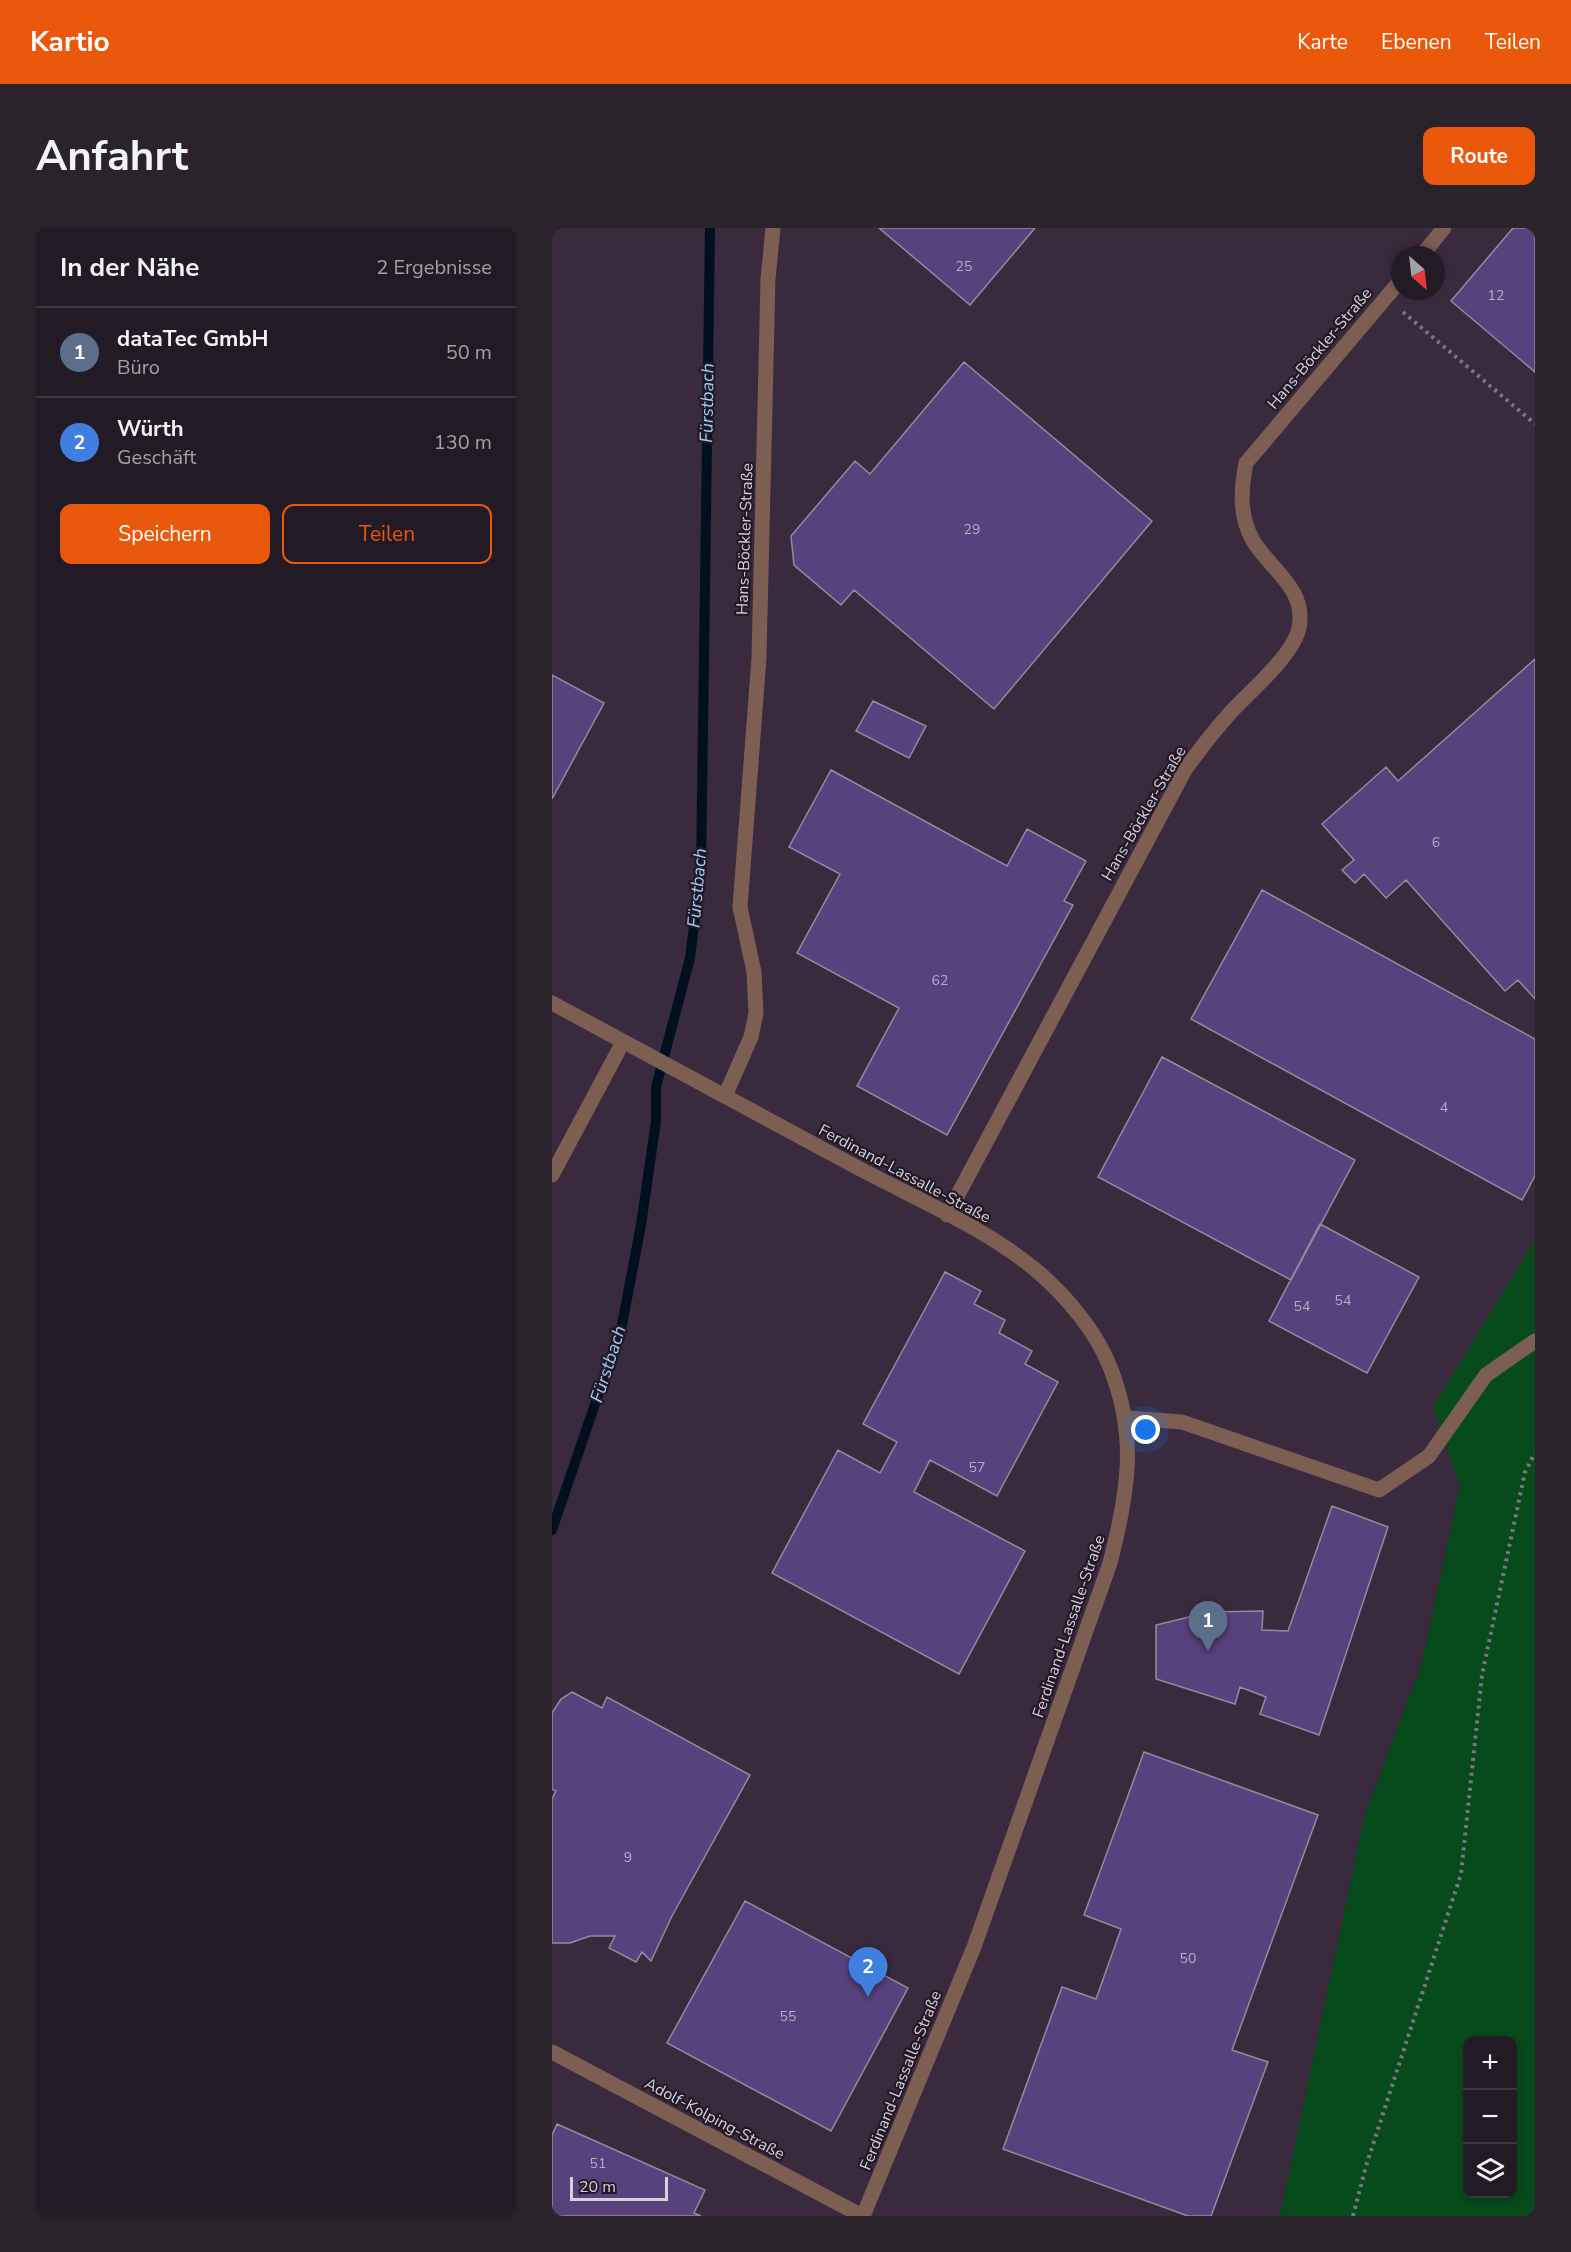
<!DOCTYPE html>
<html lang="de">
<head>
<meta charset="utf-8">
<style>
	body { margin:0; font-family:"Nunito Sans",sans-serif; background:#2a232c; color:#f1f3f6 }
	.controls { position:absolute; right:18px; bottom:18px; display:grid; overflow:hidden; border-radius:12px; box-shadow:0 3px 9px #0003 }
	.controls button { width:54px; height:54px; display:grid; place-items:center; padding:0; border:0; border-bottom:2px solid #3f3841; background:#221a24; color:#f1f3f6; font:30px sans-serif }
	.compass { position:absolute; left:839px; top:18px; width:54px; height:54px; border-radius:50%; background:#221a24; box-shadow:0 3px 9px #0003; rotate:153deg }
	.scale { position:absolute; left:18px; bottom:15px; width:98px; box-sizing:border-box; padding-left:6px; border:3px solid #d7d0d9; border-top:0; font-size:16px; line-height:21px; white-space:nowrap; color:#d7d0d9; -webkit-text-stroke:4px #231926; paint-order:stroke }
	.you { position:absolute; left:594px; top:1202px; width:21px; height:21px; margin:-15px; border:4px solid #fff; border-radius:50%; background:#1a73e8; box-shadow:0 0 0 9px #1a73e833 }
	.badge { display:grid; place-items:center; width:39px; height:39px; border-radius:50%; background:#ea580c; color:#fff; font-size:20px; font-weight:700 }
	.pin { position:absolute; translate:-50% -50px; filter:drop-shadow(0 2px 3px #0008) }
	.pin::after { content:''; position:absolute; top:32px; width:21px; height:18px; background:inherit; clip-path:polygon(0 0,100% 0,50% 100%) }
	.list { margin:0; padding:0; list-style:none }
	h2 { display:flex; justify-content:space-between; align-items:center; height:78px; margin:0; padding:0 24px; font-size:26px }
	h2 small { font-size:20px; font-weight:400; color:#a2a1a6 }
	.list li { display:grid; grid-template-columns:39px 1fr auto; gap:18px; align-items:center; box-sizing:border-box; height:90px; padding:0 24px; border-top:2px solid #3f3841 }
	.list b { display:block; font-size:22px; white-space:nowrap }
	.list p { margin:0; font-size:20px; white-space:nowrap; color:#a2a1a6 }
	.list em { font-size:20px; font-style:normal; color:#a2a1a6 }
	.actions { display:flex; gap:12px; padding:18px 24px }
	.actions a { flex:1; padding:14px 0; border:2px solid #ea580c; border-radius:12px; text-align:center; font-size:21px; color:#ea580c }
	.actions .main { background:#ea580c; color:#fff }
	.icon { flex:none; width:33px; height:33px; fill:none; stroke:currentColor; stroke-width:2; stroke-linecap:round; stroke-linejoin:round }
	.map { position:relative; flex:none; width:983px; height:1988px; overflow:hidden; border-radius:12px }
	header { display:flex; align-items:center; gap:36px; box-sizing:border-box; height:84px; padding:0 30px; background:#ea580c; color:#fff }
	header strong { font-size:28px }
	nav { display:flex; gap:33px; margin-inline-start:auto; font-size:21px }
	.intro { display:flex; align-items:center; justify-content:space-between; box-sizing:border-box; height:144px; padding:0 36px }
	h1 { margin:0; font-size:42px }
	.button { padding:15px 27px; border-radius:12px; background:#ea580c; color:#fff; font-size:21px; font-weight:700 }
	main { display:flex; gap:36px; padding:0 36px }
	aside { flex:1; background:#221a24; border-radius:12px; box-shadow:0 3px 9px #0003 }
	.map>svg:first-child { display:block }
</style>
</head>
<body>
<header>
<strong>Kartio</strong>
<nav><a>Karte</a><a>Ebenen</a><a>Teilen</a></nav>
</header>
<div class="intro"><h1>Anfahrt</h1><a class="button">Route</a></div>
<main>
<aside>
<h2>In der Nähe<small>2 Ergebnisse</small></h2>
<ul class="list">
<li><span class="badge" style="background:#5c6f8a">1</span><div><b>dataTec GmbH</b><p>Büro</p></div><em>50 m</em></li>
<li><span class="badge" style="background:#3f7fe0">2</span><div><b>Würth</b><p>Geschäft</p></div><em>130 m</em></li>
</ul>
<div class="actions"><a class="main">Speichern</a><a>Teilen</a></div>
</aside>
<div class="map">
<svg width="983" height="1988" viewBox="0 0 983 1988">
	<rect width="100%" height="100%" fill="#2d2330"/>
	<path fill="#392a3d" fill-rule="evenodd" d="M0 0H983V1012L882 1179 908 1257 869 1439 813 1586 728 1988H0ZM848 27H884V63H848Z"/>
	<path fill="#074a1c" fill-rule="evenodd" d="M983 1012V1988H728L813 1586 869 1439 908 1257 881 1179ZM915 1812H960V1966H915Z"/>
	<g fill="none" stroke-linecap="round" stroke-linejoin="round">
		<path stroke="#00101f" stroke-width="10" d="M0 1302 70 1097 89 997 104 893V859L138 730 149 642 158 0"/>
	</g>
	<path fill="#58427e" stroke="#918c9e" stroke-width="1.5" d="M327 0H483L418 77Z
		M961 0H983V144L899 73Z
		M412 134 600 293 442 481 302 362 289 377 242 337 239 308 303 233 318 246Z
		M983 431V771L966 752 953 763 854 652 834 670 812 646 803 655 790 642 802 632 770 596 834 539 846 553Z
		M0 447 52 475 0 571Z
		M321 473 374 498 357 530 304 503Z
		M279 542 455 638 475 601 534 633 512 673 521 677 395 907 305 858 347 780 245 725 288 646 237 619Z
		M710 662 983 811V948L970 972 639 791Z
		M610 829 803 932 739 1052 546 949Z
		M768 996 867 1049 815 1145 717 1093Z
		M393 1044 429 1063 422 1076 453 1092 447 1105 480 1123 473 1136 506 1154 445 1268 378 1232 362 1264 473 1323 407 1446 220 1345 286 1222 328 1245 345 1214 311 1196Z
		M780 1278 836 1299 767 1507 708 1486 714 1469 688 1459 683 1476 604 1451V1397L657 1384 711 1383 710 1402 736 1403Z
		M20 1464 50 1480 55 1469 198 1547 120 1688 99 1733 90 1724 84 1734 57 1720 63 1708H38L18 1715H0V1571L4 1563 0 1561V1485L9 1471Z
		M592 1524 766 1587 680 1822 716 1834 659 1988H636L451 1921 510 1759 544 1771 569 1701 532 1687Z
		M193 1673 356 1760 279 1903 115 1815Z
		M5 1896 153 1962 142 1985 149 1988H0V1907Z"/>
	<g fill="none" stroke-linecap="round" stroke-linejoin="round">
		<path stroke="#7e7580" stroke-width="4" stroke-dasharray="3 4.5" stroke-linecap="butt" d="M851 84 983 196
			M801 1988 814 1938 909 1646 930 1447 973 1244 983 1225"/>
		<path stroke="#7c5e52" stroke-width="15" d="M870 27 892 0
			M0 775C102 831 205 886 308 941 365 971 435 1001 485 1043 514 1068 544 1103 558 1139 586 1209 576 1265 558 1335L422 1719 311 1988
			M173 868 199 809 204 785 202 744 188 679 207 430 216 51 221 0
			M0 947 71 814
			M395 987 633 542C647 522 662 503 678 485 697 464 741 428 747 400 755 360 717 341 700 311 687 286 689 261 694 235L848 53
			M575 1190 630 1194 827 1262 877 1228 934 1147 983 1113
			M0 1824 310 1988"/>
	</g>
	<g text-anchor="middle" stroke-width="4.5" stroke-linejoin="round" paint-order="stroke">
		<g font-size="14" fill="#b7acc2">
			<text x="412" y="43">25</text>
			<text x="944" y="72">12</text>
			<text x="420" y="306">29</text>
			<text x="884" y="619">6</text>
			<text x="388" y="757">62</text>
			<text x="892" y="884">4</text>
			<text x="791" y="1077">54</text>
			<text x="750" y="1083">54</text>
			<text x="425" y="1244">57</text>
			<text x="76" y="1634">9</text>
			<text x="636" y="1735">50</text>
			<text x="236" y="1793">55</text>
			<text x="46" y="1940">51</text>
		</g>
		<g font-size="16" fill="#d7d0d9" stroke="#231926">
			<text transform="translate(767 120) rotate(-50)" y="6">Hans-Böckler-Straße</text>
			<text transform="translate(192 311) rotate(-88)" y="6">Hans-Böckler-Straße</text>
			<text transform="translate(591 585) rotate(-60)" y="6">Hans-Böckler-Straße</text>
			<text transform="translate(353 945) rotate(28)" y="6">Ferdinand-Lassalle-Straße</text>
			<text transform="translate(516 1398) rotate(-71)" y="6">Ferdinand-Lassalle-Straße</text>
			<text transform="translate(348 1852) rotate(-68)" y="6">Ferdinand-Lassalle-Straße</text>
			<text transform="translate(163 1890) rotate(28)" y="6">Adolf-Kolping-Straße</text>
		</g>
		<g font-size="18" font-style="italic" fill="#9ccef7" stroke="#231926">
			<text transform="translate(155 175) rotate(-89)" y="6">Fürstbach</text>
			<text transform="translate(145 660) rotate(-85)" y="6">Fürstbach</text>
			<text transform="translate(56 1136) rotate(-72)" y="6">Fürstbach</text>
		</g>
	</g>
</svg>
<div class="controls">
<button>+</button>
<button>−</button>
<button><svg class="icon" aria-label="layers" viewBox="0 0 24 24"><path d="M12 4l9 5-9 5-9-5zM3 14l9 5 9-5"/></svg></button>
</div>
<svg class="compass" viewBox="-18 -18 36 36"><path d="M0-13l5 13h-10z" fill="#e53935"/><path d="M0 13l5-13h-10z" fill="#a2a1a6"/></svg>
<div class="scale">20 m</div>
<div class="you"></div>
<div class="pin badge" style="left:656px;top:1423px;background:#5c6f8a">1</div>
<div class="pin badge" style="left:316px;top:1769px;background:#3f7fe0">2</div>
</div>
</main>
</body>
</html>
